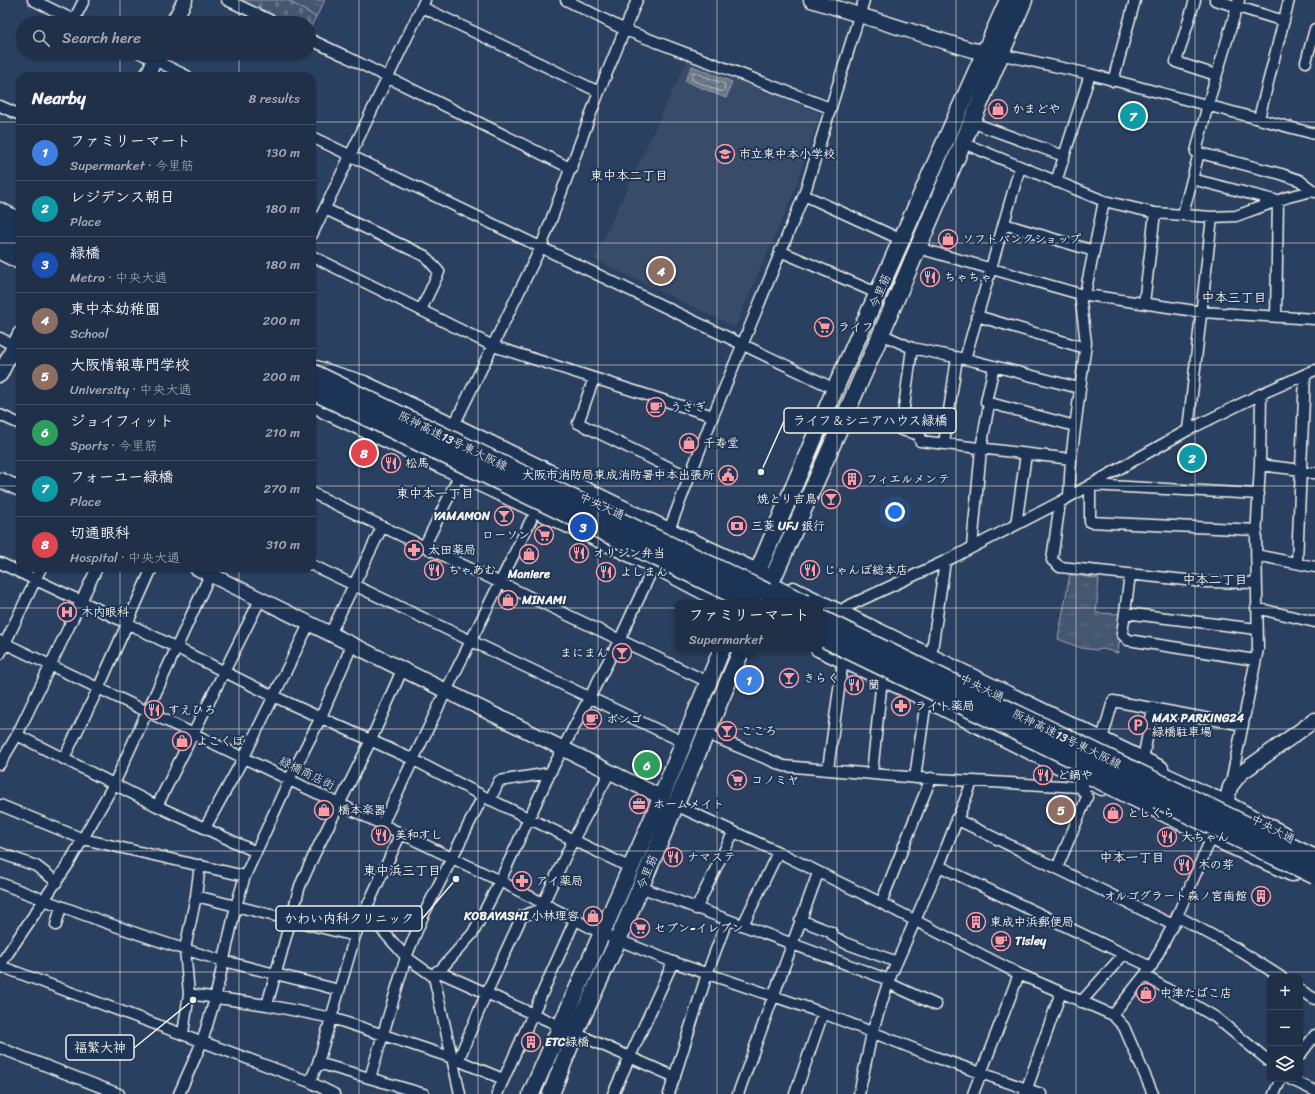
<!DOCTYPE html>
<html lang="en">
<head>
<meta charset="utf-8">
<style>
	body { margin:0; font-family:Sriracha,"Klee One",sans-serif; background:#28384f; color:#f1f3f6 }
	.controls { position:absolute; right:12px; bottom:12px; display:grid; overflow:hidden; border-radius:8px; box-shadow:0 1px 3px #0004 }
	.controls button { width:36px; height:36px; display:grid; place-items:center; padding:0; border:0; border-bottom:1px solid #3d4b60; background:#203048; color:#f1f3f6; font:20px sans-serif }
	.you { position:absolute; left:895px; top:512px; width:14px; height:14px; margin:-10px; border:3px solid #fff; border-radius:50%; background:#1a73e8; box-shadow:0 0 0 6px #1a73e833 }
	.badge { display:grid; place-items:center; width:26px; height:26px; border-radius:50%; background:#8bbbb9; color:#fff; font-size:13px; font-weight:700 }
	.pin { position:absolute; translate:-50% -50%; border:2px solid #fff; box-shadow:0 1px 4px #0006 }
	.popup { position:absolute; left:675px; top:600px; width:148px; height:52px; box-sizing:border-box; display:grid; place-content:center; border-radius:8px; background:#203048; filter:drop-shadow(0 1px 3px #0005); font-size:13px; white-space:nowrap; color:#a2a9b4 }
	.popup b { font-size:15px; color:#f1f3f6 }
	.popup::after { content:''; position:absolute; left:50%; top:100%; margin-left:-8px; border:8px solid transparent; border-top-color:#203048 }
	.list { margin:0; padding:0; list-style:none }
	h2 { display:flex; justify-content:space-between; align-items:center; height:52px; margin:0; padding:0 16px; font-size:17px }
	h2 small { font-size:13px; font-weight:400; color:#a2a9b4 }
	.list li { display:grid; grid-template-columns:26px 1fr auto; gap:12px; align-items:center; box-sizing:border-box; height:56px; padding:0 16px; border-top:1px solid #3d4b60 }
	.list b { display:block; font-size:15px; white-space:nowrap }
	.list p { margin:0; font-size:13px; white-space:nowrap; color:#a2a9b4 }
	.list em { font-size:13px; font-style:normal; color:#a2a9b4 }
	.icon { flex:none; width:22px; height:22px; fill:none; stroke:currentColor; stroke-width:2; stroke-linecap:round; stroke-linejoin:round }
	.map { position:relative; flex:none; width:1315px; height:1094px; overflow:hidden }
	.search { position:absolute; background:#203048; box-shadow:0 1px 3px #0004; left:16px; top:16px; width:300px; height:44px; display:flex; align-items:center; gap:10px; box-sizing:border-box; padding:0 14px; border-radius:22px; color:#a2a9b4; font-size:15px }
	.panel { position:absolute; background:#203048; box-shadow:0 1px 3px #0004; left:16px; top:72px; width:300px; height:500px; border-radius:12px }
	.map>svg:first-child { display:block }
</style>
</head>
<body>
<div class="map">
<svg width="1315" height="1094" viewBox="0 0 1315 1094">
	<defs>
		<pattern id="grass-tufts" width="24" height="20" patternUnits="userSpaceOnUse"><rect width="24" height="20" fill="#445771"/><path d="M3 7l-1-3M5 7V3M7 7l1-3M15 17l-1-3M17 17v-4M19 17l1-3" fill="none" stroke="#607085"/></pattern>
		<pattern id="cemetery-stones" width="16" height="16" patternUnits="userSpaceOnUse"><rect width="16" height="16" fill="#445771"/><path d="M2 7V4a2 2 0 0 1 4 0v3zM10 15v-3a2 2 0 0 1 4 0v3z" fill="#607085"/></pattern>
		<pattern id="water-waves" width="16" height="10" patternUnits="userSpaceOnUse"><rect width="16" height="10" fill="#6a788a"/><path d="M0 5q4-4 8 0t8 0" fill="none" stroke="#5b626b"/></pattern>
	</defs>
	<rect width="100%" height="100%" fill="#2a4060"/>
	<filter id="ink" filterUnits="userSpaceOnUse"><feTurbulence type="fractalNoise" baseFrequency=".025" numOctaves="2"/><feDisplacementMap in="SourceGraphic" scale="8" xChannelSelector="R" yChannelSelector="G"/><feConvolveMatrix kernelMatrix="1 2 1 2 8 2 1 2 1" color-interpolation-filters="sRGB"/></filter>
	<g filter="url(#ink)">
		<path fill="#374c69" d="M687 60 820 113 793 195 735 327 594 259Z"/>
		<path fill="url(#grass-tufts)" stroke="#9ca4ac" d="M287 0H325L316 17Z
			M1070 574 1099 579 1096 613 1122 614 1118 653 1103 649 1097 650 1081 648 1058 639Z"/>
		<path fill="url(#cemetery-stones)" stroke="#9ca4ac" d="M239 0H287L316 17 309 30V23H289Z"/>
		<path fill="url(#water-waves)" stroke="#a1a8b0" d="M692 66 732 82 726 98 685 81Z"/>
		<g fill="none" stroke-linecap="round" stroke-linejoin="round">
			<path stroke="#bdc1c2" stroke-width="1" d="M693 72 725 84 724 91 722 92 692 80Z"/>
			<g stroke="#f4f1e8" stroke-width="13">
				<path id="street" d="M33 0 80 23
					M227 0 276 23
					M566 0 625 30 830 108
					M1195 0 1176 62 1216 75
					M1215 0 1284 21
					M1239 0 1208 104 1196 152 1281 174 1299 180 1315 192
					M422 7 599 92
					M74 20 84 0
					M309 39 343 55
					M140 53 187 76
					M999 54 1090 74 1315 134
					M347 57 572 169
					M1306 62 1315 29
					M1113 81 1135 0
					M0 106 20 115
					M1259 118 1289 0
					M971 122 1064 156
					M312 137 835 389
					M963 143 1104 201 1155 213 1212 217 1236 216 1288 197 1312 191
					M1192 179 1278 201 1276 317
					M1056 182 1090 74
					M804 195 902 240
					M325 209 425 256 439 272 421 310
					M1183 214 1199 153
					M1004 224 1094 251
					M312 235 425 0
					M918 248 1080 294 1202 312 1315 319
					M780 251 879 294
					M312 256 493 346 713 416
					M1085 294 1104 201
					M1144 303 1155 213
					M977 316 1085 348
					M881 334 912 348 974 361 1079 388
					M0 338 20 349
					M912 348 901 430 920 435V441L1071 459
					M965 359 1020 167
					M994 366 986 402 1075 426
					M594 378 578 423 689 477
					M0 415 20 424
					M454 425 541 247 599 92 637 0
					M1188 430 1212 217
					M944 443 957 358
					M1260 465 1302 470
					M1302 473H1315
					M312 493 708 682
					M1069 496 1071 459 1086 343 1080 294
					M1060 502 1052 560 1060 567 1205 582 1256 583
					M1016 525 1026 454
					M669 530 713 416 804 195 864 0
					M1257 530 1090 522V485L1259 494
					M424 547 460 474
					M972 547 981 449 989 404
					M1256 555 1315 567
					M1297 562 1305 375
					M0 563 127 623 273 696 414 760 483 796 631 868
					M312 565 683 742
					M1130 575 1122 634 1128 640 1255 660
					M1256 608 1315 622
					M1125 613 1257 629
					M844 614 846 607 954 557 1060 502 1188 430 1261 394 1315 370
					M330 634 382 527
					M0 641 500 881 601 933 673 962 823 1013 935 1057 1041 1094
					M0 654 41 568
					M931 657 945 561
					M705 733 784 766 918 778 1080 787 1095 785
					M17 735 157 806 256 852
					M1102 739 1113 701 1243 725
					M64 758 99 687 152 568
					M1143 759 1153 708
					M0 764 17 735 97 568
					M828 769 843 660
					M872 773 882 679
					M915 778 926 700
					M1231 783 1258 649 1256 538 1260 465 1261 394
					M490 800 499 781 550 773
					M671 803 778 852 881 903 1019 974 1113 1015 1124 1027 1153 1094
					M0 805 83 839 245 876
					M157 806 260 600
					M956 819 1173 925
					M382 825 446 691 531 520
					M205 828 244 757 309 624
					M0 853 36 866 57 882
					M939 866 1151 967
					M1057 868 1087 797 1080 787
					M0 883C72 911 149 940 224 961 262 971 301 980 339 990
					M640 887 889 980
					M196 896 355 936
					M881 903 931 778
					M696 909 733 833
					M365 911 406 957 434 977
					M1177 916 1237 949 1281 977
					M800 920 831 932 833 936 845 943 897 962
					M56 925 61 906
					M743 925 778 852
					M0 965 69 863 114 784 213 568
					M0 966 310 1082 334 1094
					M437 971 560 1026
					M1145 976 1215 1017 1270 1062
					M888 983 936 1005
					M1300 990 1315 999
					M189 994 267 1005 332 1018 450 1057 503 1079
					M1081 1002 1124 954
					M267 1005 300 886 314 855 371 740 402 670
					M1113 1015 1151 967 1173 925 1214 832
					M183 1033 189 994 185 949 196 896 200 865
					M575 1033 675 1077
					M0 1048 119 1094
					M1300 1055 1315 1035
					M458 1061 486 994 522 916 540 910 573 840 610 772
					M318 1063 424 1094
					M370 1078 406 957 423 916 483 796
					M1290 1079 1315 1091
					M310 1082 318 1063 355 936 365 911 401 833
					M179 1094 202 1042 215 999 236 906 245 876 290 778 321 717 352 645
					M460 1094 434 977 473 933 500 881 550 773 620 639 654 566
					M497 1094 575 920
					M613 1094 673 962
					M669 1094 707 974 727 920
					M738 1094 818 873
					M795 1094 823 1013
					M859 1094 872 1033 889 980 939 866 972 782
					M973 1094 1019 974
					M1025 1094 1061 992
					M1274 1094 1281 1079"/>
			</g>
			<g stroke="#f4f1e8" stroke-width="17">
				<path id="secondary" d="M811 0 972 50 995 53
					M173 23 185 0
					M147 76 158 53
					M316 368 364 383 454 425 669 530 768 576
					M0 375 20 334
					M312 402 324 411 654 566 724 603
					M0 480 20 489
					M197 568 661 797
					M793 589 1161 768
					M818 649 904 689 1102 788
					M1216 798 1226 804 1230 787 1241 773 1315 720"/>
			</g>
			<g stroke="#f4f1e8" stroke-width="19">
				<path id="primary" d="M0 211 20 221
					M0 251 20 261
					M745 596 758 571 835 389 1008 0
					M762 603 881 334 1024 0
					M1146 767 1226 804 1284 835
					M1146 804 1212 837 1292 873
					M531 1094 654 815 722 649
					M551 1094 575 1033 618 940 742 649"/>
			</g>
			<g stroke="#f4f1e8" stroke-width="21">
				<path id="highway" d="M0 222 20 231
					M0 239 20 249"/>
			</g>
			<use href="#street" stroke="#1d3557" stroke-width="10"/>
			<use href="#secondary" stroke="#1d3557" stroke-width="14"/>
			<use href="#primary" stroke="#1d3557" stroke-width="16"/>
			<use href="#highway" stroke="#1d3557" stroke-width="18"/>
			<g stroke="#f4f1e8" stroke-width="19" stroke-linecap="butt">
				<path id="primary-bridge" d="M777 589 805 603
					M1092 777 1146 804"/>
			</g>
			<g stroke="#f4f1e8" stroke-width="21" stroke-linecap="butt">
				<path id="highway-bridge" d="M312 373 788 603
					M312 390 752 603
					M820 619 1315 859
					M820 636 1315 875"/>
			</g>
			<use href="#primary-bridge" stroke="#1d3557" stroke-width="16"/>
			<use href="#highway-bridge" stroke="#1d3557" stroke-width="18"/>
		</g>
	</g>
	<path fill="none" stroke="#f4f1e8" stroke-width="1" stroke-opacity="0.55" d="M120 0V23M239 0V23M359 0V1094M478 0V1094M598 0V1094M717 0V1094M837 0V1094M956 0V1094M1076 0V1094M1195 0V1094M120 53V76M239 53V76M0 122H20M312 122H1315M0 243H20M312 243H1315M0 365H20M312 365H1315M0 486H20M312 486H1315M120 568V1094M239 568V1094M0 608H1315M0 729H1315M0 851H1315M0 972H1315"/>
	<defs>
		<g id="shop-ring" transform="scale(1)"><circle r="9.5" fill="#1d3557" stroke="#ff9aa2" stroke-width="1.5"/><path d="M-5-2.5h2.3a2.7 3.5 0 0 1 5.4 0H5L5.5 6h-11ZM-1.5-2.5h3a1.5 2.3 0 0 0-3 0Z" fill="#ff9aa2"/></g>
		<g id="school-ring" transform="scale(1)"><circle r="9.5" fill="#1d3557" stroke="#ff9aa2" stroke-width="1.5"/><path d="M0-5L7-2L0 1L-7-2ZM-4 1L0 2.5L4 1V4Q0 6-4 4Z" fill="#ff9aa2"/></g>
		<g id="restaurant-ring" transform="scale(1)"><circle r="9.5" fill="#1d3557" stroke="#ff9aa2" stroke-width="1.5"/><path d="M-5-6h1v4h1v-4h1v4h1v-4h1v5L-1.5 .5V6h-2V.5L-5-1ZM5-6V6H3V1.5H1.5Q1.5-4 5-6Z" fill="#ff9aa2"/></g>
		<g id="supermarket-ring" transform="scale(1)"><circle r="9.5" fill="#1d3557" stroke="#ff9aa2" stroke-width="1.5"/><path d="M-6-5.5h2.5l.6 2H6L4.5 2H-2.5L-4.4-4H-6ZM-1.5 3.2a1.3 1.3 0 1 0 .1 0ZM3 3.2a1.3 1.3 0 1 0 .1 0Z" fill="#ff9aa2"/></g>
		<g id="cafe-ring" transform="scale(1)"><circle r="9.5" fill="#1d3557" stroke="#ff9aa2" stroke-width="1.5"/><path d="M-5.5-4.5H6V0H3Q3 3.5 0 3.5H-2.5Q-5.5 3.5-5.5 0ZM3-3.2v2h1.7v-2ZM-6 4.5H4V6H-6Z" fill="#ff9aa2"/></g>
		<g id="civic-ring" transform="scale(1)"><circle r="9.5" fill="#1d3557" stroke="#ff9aa2" stroke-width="1.5"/><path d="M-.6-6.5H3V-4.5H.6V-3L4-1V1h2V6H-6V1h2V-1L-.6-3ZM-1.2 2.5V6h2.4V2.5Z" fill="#ff9aa2"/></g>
		<g id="building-ring" transform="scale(1)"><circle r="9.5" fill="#1d3557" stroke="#ff9aa2" stroke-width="1.5"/><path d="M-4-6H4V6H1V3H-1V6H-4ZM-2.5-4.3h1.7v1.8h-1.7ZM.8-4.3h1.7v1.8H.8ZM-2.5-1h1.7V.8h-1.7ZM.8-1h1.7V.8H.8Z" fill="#ff9aa2"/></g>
		<g id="bar-ring" transform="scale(1)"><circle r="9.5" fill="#1d3557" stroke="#ff9aa2" stroke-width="1.5"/><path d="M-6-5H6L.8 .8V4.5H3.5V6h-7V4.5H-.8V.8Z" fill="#ff9aa2"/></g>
		<g id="bank-ring" transform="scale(1)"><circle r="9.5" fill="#1d3557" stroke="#ff9aa2" stroke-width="1.5"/><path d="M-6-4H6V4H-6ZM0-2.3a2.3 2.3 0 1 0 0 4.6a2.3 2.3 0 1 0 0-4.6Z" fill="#ff9aa2"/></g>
		<g id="pharmacy-ring" transform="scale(1)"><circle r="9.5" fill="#1d3557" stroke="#ff9aa2" stroke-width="1.5"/><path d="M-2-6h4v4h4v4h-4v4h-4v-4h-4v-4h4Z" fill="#ff9aa2"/></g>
		<g id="hospital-ring" transform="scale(1)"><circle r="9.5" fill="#1d3557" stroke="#ff9aa2" stroke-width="1.5"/><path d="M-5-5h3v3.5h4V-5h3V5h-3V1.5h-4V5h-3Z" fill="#ff9aa2"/></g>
		<g id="parking-ring" transform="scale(1)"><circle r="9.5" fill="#1d3557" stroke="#ff9aa2" stroke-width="1.5"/><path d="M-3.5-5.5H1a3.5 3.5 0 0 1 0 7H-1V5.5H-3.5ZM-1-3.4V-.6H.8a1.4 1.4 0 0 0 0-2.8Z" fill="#ff9aa2"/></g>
		<g id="office-ring" transform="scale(1)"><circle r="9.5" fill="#1d3557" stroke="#ff9aa2" stroke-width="1.5"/><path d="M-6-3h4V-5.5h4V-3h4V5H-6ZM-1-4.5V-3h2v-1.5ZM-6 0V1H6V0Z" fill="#ff9aa2"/></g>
	</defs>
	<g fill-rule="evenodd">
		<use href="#shop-ring" x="998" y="109"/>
		<use href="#school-ring" x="725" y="154"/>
		<use href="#shop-ring" x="948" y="239"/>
		<use href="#restaurant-ring" x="930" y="277"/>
		<use href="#supermarket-ring" x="824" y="327"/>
		<use href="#cafe-ring" x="656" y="407"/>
		<use href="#shop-ring" x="689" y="443"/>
		<use href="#restaurant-ring" x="391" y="463"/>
		<use href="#civic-ring" x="728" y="475"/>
		<use href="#building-ring" x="852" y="479"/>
		<use href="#bar-ring" x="831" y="499"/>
		<use href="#bar-ring" x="504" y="516"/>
		<use href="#bank-ring" x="737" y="526"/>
		<use href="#supermarket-ring" x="544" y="535"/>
		<use href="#pharmacy-ring" x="414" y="550"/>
		<use href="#restaurant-ring" x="579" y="553"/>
		<use href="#shop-ring" x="529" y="554"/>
		<use href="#restaurant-ring" x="434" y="570"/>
		<use href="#restaurant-ring" x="810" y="570"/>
		<use href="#restaurant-ring" x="606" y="572"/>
		<use href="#shop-ring" x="508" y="600"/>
		<use href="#hospital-ring" x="67" y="612"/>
		<use href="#bar-ring" x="622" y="653"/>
		<use href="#bar-ring" x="789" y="678"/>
		<use href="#restaurant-ring" x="854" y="685"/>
		<use href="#pharmacy-ring" x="901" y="706"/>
		<use href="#restaurant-ring" x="154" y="710"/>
		<use href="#cafe-ring" x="592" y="719"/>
		<use href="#parking-ring" x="1138" y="725"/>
		<use href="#bar-ring" x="727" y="731"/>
		<use href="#shop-ring" x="182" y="741"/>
		<use href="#restaurant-ring" x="1043" y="775"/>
		<use href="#supermarket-ring" x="737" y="780"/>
		<use href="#office-ring" x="639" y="804"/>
		<use href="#shop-ring" x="324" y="810"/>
		<use href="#shop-ring" x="1113" y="813"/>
		<use href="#restaurant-ring" x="381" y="835"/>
		<use href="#restaurant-ring" x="1167" y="837"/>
		<use href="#restaurant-ring" x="673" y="857"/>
		<use href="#restaurant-ring" x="1184" y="865"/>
		<use href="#pharmacy-ring" x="522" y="881"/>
		<use href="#building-ring" x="1261" y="896"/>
		<use href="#shop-ring" x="593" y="916"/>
		<use href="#building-ring" x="976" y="922"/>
		<use href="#supermarket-ring" x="640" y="928"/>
		<use href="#cafe-ring" x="1001" y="941"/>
		<use href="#shop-ring" x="1146" y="993"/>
		<use href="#building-ring" x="531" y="1042"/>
	</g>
	<g text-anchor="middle" stroke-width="4" stroke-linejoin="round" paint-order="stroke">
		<g font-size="12" font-weight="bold" fill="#f4f1e8" stroke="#1d3557" text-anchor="start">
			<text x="1012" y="113">かまどや</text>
			<text x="739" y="158">市立東中本小学校</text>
			<text x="962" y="243">ソフトバンクショップ</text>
			<text x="944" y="281">ちゃちゃ</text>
			<text x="838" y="331">ライフ</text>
			<text x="670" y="411">うさぎ</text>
			<text x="703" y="447">千寿堂</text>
			<text x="405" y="467">松馬</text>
			<text x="714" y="479" text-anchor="end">大阪市消防局東成消防署中本出張所</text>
			<text x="866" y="483">フィエルメンテ</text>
			<text x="817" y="503" text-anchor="end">焼とり吉鳥</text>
			<text x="490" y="520" text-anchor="end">YAMAMON</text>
			<text x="751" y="530">三菱 UFJ 銀行</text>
			<text x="530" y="539" text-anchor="end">ローソン</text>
			<text x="428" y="554">太田薬局</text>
			<text x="593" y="557">オリジン弁当</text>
			<text x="448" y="574">ちゃあむ</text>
			<text x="824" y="574">じゃんぼ総本店</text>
			<text x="620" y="576">よしまん</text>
			<text x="529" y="578" text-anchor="middle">Maniere</text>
			<text x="522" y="604">MINAMI</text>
			<text x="81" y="616">木内眼科</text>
			<text x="608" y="657" text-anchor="end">まにまん</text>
			<text x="803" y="682">きらく</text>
			<text x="868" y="689">蘭</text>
			<text x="915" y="710">ライト薬局</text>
			<text x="168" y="714">すえひろ</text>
			<text x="1152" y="722">MAX PARKING24<tspan x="1152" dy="14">緑橋駐車場</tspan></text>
			<text x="606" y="723">ボンゴ</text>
			<text x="741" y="735">こころ</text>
			<text x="196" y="745">よこくぼ</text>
			<text x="1057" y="779">ど鍋や</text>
			<text x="751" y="784">コノミヤ</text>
			<text x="653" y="808">ホームメイト</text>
			<text x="338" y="814">橋本楽器</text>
			<text x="1127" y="817">としくら</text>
			<text x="395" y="839">美和すし</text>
			<text x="1181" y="841">大ちゃん</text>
			<text x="687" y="861">ナマステ</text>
			<text x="1198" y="869">木の芽</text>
			<text x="536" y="885">アイ薬局</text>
			<text x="1247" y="900" text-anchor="end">オルゴグラート森ノ宮南館</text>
			<text x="579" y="920" text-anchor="end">KOBAYASHI 小林理容</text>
			<text x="990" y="926">東成中浜郵便局</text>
			<text x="654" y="932">セブン-イレブン</text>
			<text x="1015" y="945">Tisley</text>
			<text x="1160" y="997">中津たばこ店</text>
			<text x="545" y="1046">ETC緑橋</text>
		</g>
		<g font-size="12" fill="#f4f1e8" stroke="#1d3557">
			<text transform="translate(880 291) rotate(-66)" y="4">今里筋</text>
			<text transform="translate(453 441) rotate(26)" y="4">阪神高速13号東大阪線</text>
			<text transform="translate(602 506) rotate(25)" y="4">中央大通</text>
			<text transform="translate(982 688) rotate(26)" y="4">中央大通</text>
			<text transform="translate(1067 739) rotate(26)" y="4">阪神高速13号東大阪線</text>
			<text transform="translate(307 773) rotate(26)" y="4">緑橋商店街</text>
			<text transform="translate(1273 829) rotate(28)" y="4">中央大通</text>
			<text transform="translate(647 872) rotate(-67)" y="4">今里筋</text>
		</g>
		<g font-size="13" font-weight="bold" fill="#f4f1e8" stroke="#1d3557">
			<text x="629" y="180">東中本二丁目</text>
			<text x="1234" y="302">中本三丁目</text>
			<text x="435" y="498">東中本一丁目</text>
			<text x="1215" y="584">中本二丁目</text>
			<text x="1132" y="862">中本一丁目</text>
			<text x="402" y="875">東中浜三丁目</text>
		</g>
	</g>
	<path fill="none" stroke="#f4f1e8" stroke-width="1.5" d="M761 472L784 421M456 879L422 919M193 1000L134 1048"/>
	<g fill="#f4f1e8" stroke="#1d3557" stroke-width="1.5">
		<circle cx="761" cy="472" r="4"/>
		<circle cx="456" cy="879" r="4"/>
		<circle cx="193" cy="1000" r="4"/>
	</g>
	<g fill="#1d3557" stroke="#f4f1e8" stroke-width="1.5">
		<rect x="784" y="408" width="172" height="25" rx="4"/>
		<rect x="276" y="906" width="146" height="25" rx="4"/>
		<rect x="66" y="1035" width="68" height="25" rx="4"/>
	</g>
	<g font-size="13" text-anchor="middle" font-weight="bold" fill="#f4f1e8">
		<text x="870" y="425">ライフ＆シニアハウス緑橋</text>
		<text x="349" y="923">かわい内科クリニック</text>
		<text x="100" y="1052">福繁大神</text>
	</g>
</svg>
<div class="controls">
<button>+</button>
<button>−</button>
<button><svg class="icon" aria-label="layers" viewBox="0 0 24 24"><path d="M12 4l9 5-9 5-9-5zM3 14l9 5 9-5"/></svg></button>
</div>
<div class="you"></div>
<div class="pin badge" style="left:749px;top:680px;background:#3f7fe0">1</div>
<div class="popup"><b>ファミリーマート</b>Supermarket</div>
<div class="pin badge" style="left:1192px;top:458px;background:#0f9aa8">2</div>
<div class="pin badge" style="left:583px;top:527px;background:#1a4fb4">3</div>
<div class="pin badge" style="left:661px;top:271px;background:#8d6e63">4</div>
<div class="pin badge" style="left:1061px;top:810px;background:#8d6e63">5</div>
<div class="pin badge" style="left:647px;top:765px;background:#2e9e5b">6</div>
<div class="pin badge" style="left:1133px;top:116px;background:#0f9aa8">7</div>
<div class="pin badge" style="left:364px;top:453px;background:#e0444e">8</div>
<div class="search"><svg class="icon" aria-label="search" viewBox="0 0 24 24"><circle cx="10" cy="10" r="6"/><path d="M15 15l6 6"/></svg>Search here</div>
<section class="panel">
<h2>Nearby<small>8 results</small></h2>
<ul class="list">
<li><span class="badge" style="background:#3f7fe0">1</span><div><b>ファミリーマート</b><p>Supermarket · 今里筋</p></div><em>130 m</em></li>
<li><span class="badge" style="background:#0f9aa8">2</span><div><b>レジデンス朝日</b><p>Place</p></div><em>180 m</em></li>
<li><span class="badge" style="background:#1a4fb4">3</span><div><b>緑橋</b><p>Metro · 中央大通</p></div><em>180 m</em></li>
<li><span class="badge" style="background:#8d6e63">4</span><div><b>東中本幼稚園</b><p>School</p></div><em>200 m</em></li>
<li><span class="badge" style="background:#8d6e63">5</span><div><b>大阪情報専門学校</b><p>University · 中央大通</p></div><em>200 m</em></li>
<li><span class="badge" style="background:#2e9e5b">6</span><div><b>ジョイフィット</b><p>Sports · 今里筋</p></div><em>210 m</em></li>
<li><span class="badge" style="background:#0f9aa8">7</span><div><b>フォーユー緑橋</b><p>Place</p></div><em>270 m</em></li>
<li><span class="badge" style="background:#e0444e">8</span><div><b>切通眼科</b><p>Hospital · 中央大通</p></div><em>310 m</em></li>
</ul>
</section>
</div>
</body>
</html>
